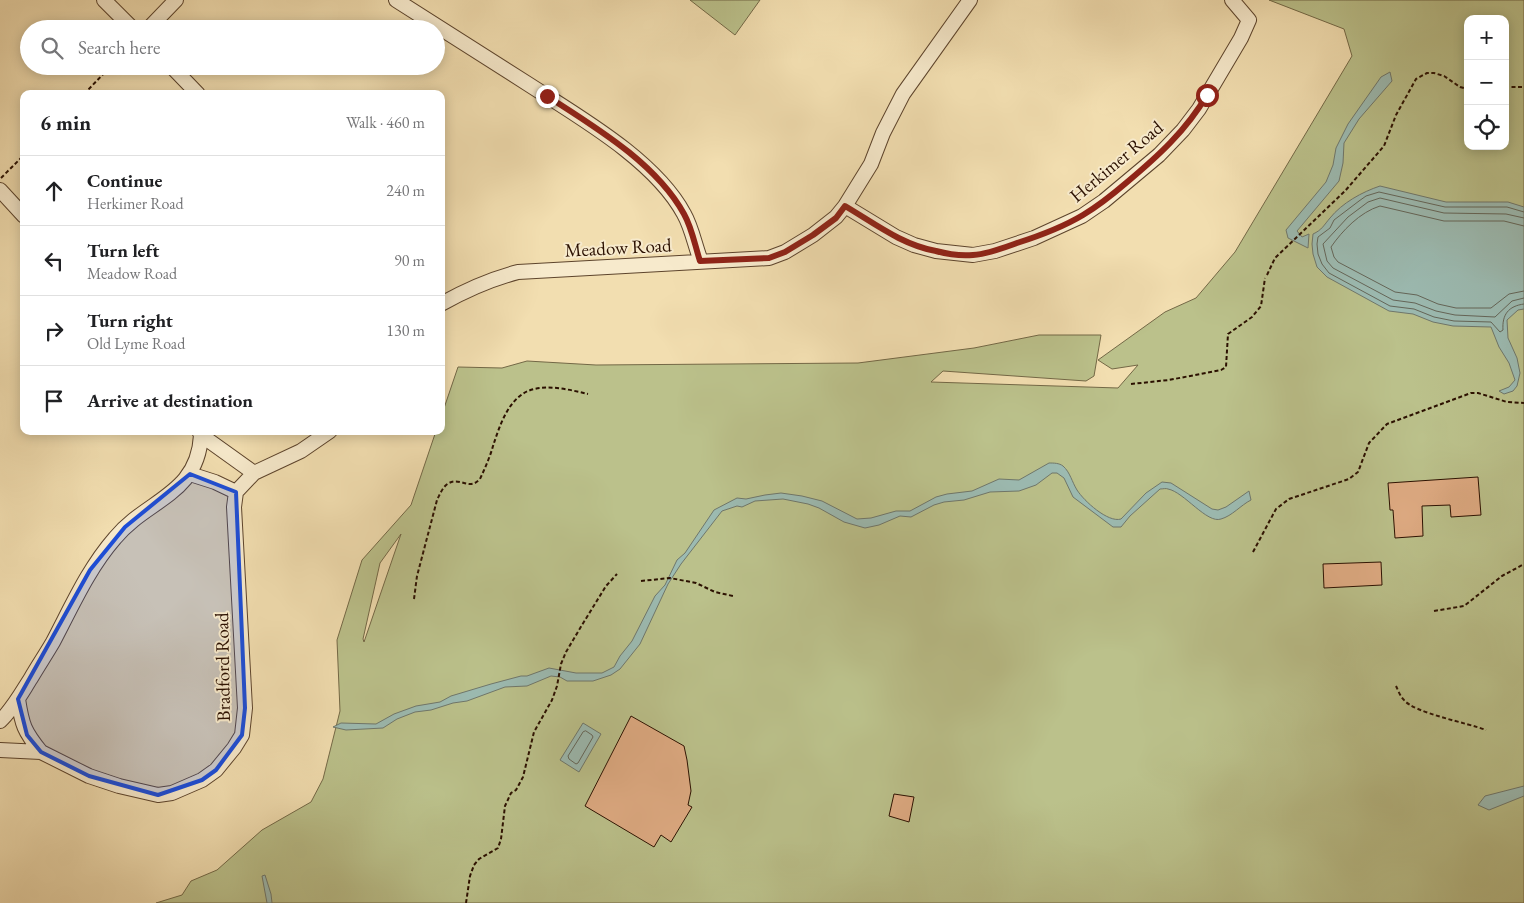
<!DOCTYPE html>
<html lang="en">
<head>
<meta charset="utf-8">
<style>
	body { margin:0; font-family:"EB Garamond",serif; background:#f6f6f6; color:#202124 }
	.controls { position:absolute; right:15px; top:15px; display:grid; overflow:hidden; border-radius:10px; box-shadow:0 2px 12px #0003 }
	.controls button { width:45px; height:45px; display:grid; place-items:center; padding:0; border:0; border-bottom:1px solid #e0e0e0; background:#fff; color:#202124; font:25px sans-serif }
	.stop { position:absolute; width:15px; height:15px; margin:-11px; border:4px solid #8f2418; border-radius:50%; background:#fff }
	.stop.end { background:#8f2418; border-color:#fff; box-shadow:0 1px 5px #0008 }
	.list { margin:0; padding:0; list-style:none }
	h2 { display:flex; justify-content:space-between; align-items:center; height:65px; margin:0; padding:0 20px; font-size:21px }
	h2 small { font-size:16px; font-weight:400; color:#757577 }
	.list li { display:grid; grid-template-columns:32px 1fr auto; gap:15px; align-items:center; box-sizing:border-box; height:70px; padding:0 20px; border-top:1px solid #e0e0e0 }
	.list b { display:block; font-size:19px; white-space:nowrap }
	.list p { margin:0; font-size:16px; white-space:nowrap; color:#757577 }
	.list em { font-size:16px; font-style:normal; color:#757577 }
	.icon { flex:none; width:28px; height:28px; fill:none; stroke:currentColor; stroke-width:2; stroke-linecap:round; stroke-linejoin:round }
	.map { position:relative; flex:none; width:1524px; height:903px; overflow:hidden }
	.search { position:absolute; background:#fff; box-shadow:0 2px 12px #0003; left:20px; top:20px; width:425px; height:55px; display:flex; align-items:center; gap:12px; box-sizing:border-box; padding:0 18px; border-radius:28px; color:#757577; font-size:19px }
	.panel { position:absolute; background:#fff; box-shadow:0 2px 12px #0003; left:20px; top:90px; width:425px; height:345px; border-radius:10px }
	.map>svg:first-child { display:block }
</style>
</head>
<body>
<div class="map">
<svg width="1524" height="903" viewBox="0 0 1524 903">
	<rect width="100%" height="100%" fill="#f2deb0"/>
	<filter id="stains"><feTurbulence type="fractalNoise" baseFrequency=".004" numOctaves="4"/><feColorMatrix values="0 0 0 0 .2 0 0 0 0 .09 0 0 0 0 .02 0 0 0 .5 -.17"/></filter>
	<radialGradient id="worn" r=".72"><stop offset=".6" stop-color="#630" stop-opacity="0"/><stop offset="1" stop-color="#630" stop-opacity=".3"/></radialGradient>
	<path fill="#bbc18b" stroke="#736846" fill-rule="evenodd" d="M690 0H760L735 35Z
		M1269 0H1524V903H156L182 895 191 881 217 870 262 830 311 802 323 779 340 711 337 640 362 560 411 505 436 431H441V417L458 367 502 368 527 361 596 365 858 363 974 348 1039 335H1101L1094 376 1086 381 943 371 931 382 1118 388 1138 365 1112 369 1098 360 1165 312 1196 298 1235 252 1352 56 1344 29ZM1468 19H1505V146H1468ZM401 534 364 642 363 639 380 563Z"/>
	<path fill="#9cbbb2" stroke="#6f776b" d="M1390 72 1392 81 1359 119 1344 143 1343 163 1339 181 1297 231 1302 237 1309 234 1308 248 1288 238 1286 230 1326 182 1333 165 1336 148 1348 124 1381 77Z
		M1380 186 1446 202H1508L1524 207V309L1518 310 1507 320 1508 338 1517 358 1520 373 1517 386 1513 391 1504 394 1499 391 1509 387 1515 380 1509 363 1499 347 1491 327 1453 326 1433 322 1413 314 1389 311 1327 277 1317 267 1313 254 1312 244 1313 234C1322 230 1324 225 1330 218 1342 203 1362 192 1380 186Z
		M1049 463C1054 463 1059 463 1063 466 1070 472 1072 482 1077 490 1084 501 1108 523 1121 519L1146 493 1162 482 1171 483 1212 509 1218 510 1226 507 1249 491 1251 500C1241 505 1232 516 1221 519 1207 524 1184 492 1168 489 1166 488 1163 489 1160 489L1130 516 1121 527H1113L1073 497 1064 478 1057 473H1052L1036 485 1019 491 990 492 964 500 944 502 934 505 911 517 900 516 879 525 865 528 844 522 819 508 808 504 783 499 755 501 742 507 737 506 722 511 681 564 668 584 640 644 620 669 611 675 593 681H567L560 677 551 676 527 686 505 687 467 701 453 703 431 710 415 712 397 719 383 728 346 730 333 727 341 723 376 724 394 714 416 706 440 702 451 696 491 684 521 676H527L549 668 576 673H602L614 667 620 656 632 641 655 596 665 585 677 560 685 553 714 510 737 498 746 499 765 495 781 493 802 496 822 501 857 519 871 518 896 511H910L936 497 947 494 972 491 999 479 1019 480Z
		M583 723 601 734 579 772 560 760Z
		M1524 786V796L1489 810 1478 805 1485 796Z
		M265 875 271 894 272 903H267L262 876Z"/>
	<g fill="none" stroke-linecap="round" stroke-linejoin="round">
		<path stroke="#646659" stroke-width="1" d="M1524 212 1507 207H1445L1379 192 1366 196 1359 201 1334 220 1330 228 1318 237 1317 244 1318 254 1322 264 1329 273 1390 306 1414 309 1434 317 1454 321 1491 322 1500 332 1503 330C1502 315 1508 306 1524 304
			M1524 218 1506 214 1444 213 1380 198 1368 202 1348 217 1323 244 1327 261 1333 268 1393 300 1415 303 1436 311 1455 315 1495 317 1512 301 1524 298
			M1524 226 1504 221H1444L1380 206C1360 212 1342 231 1331 247L1334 257 1338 262 1395 292 1417 295 1438 304 1456 308H1491L1509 294 1524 291
			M586 731 592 735 593 737 578 763 576 764 569 759 568 756 583 732Z"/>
	</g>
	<path fill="#dfab83" stroke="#2b1000" d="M1478 477 1481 515 1451 517 1450 505 1422 506 1423 536 1395 538 1393 510H1390L1388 483Z
		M1381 562 1382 585 1324 588 1323 564Z
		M631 716 684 746 687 760 691 791 688 805 692 807 671 842 661 835 654 847 585 806Z
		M894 794 914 797 909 822 889 816Z"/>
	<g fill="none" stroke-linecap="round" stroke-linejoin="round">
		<g stroke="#5d442c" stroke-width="16">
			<path id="street" d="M104 0 133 29
				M396 0C440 28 484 56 528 84 579 117 655 160 684 214 692 228 695 246 701 261
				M148 29 176 0
				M171 66 198 94
				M0 190 24 216
				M845 206 896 237 914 245 936 251 973 255 995 251 1034 238 1082 216 1104 201 1159 155 1183 130 1199 109 1241 38 1249 20 1232 0
				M441 304C466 290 491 279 518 272L769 258 785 252 813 235 836 217 845 206 871 164 883 133 903 94 970 0
				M199 431 201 435 254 473
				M190 474 215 482 236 492
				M18 699C22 725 24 731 41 752
				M0 721C13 709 22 692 31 678 38 666 46 654 53 642 72 606 88 569 115 538 147 499 198 495 201 435
				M0 750 41 752 89 776 119 786 158 795 172 793 202 780 216 770 234 748 242 735 245 708 234 507 236 492 254 473 301 451 330 431"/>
		</g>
		<path stroke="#2b1000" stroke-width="2" stroke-dasharray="4 2.5" stroke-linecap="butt" d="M1505 87H1524
			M84 94 111 66
			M1 178 24 155
			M1267 275 1275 258 1345 191 1384 146 1396 115 1416 79 1427 73H1434L1444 76 1460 87 1468 89
			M1131 384 1169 380 1221 370 1226 367 1228 334 1252 317 1261 306 1265 278
			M1253 552 1276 509 1289 499 1349 479 1358 472 1369 443 1387 424 1471 393H1478L1507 402 1524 403
			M641 581 670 578 696 583 715 592 733 596
			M414 599 417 576 437 500C440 494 443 486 449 483 461 477 469 491 480 479 485 468 490 457 493 446 500 425 509 395 534 389 551 385 571 390 588 394
			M1434 611 1464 606 1502 576 1524 564
			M1396 686C1398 690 1400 696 1404 700 1414 713 1468 723 1486 730
			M466 903 470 876 474 865 479 859 498 848 501 839 505 806 511 793 516 790 523 777 534 732 552 700 557 686 561 664 566 652 582 625 606 586 617 574"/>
		<use href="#street" stroke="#f7eacc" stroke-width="14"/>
	</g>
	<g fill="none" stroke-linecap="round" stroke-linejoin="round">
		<path stroke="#8f2418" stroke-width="6" d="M547 96C595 127 656 163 684 214 692 228 695 246 700 261L769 258 785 252 813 235 836 218 845 206C874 223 902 245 936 251 947 254 962 256 973 255 988 254 1003 248 1017 243 1039 236 1063 227 1083 215 1098 206 1112 195 1126 183 1157 157 1186 131 1207 95"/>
	</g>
	<path fill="#1d4ed8" fill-opacity="0.2" stroke="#1d4ed8" stroke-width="4" stroke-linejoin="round" d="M190 474 236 492 245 708 242 735 216 770 202 780 158 795 89 776 41 752 27 735 18 699 90 570 125 527Z"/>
	<g text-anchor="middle" stroke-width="4" stroke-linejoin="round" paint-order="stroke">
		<g font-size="19" fill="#2b1000" stroke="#f7eacc">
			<text transform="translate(1116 161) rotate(-40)" y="7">Herkimer Road</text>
			<text transform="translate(618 247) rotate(-3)" y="7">Meadow Road</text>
			<text transform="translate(222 667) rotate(-91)" y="7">Bradford Road</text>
		</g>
	</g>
	<rect width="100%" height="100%" filter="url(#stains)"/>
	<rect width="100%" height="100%" fill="url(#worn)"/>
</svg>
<div class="controls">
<button>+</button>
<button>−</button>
<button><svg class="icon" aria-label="locate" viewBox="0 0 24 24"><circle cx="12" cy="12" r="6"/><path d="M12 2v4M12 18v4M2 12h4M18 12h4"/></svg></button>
</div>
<div class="stop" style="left:1207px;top:95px"></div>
<div class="stop end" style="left:547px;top:96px"></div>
<div class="search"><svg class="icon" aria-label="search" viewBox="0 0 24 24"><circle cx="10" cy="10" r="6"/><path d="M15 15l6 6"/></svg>Search here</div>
<section class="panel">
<h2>6 min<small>Walk · 460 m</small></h2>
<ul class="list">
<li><svg class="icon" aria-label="ahead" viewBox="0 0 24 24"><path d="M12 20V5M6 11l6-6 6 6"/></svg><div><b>Continue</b><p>Herkimer Road</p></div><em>240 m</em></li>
<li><svg class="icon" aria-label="left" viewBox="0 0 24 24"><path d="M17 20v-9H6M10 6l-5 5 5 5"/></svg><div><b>Turn left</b><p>Meadow Road</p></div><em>90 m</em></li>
<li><svg class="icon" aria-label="right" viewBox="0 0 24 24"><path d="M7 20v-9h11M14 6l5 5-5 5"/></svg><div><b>Turn right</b><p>Old Lyme Road</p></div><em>130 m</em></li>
<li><svg class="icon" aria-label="arrive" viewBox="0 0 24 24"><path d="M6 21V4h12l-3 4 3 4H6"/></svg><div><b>Arrive at destination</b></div></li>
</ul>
</section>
</div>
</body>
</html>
